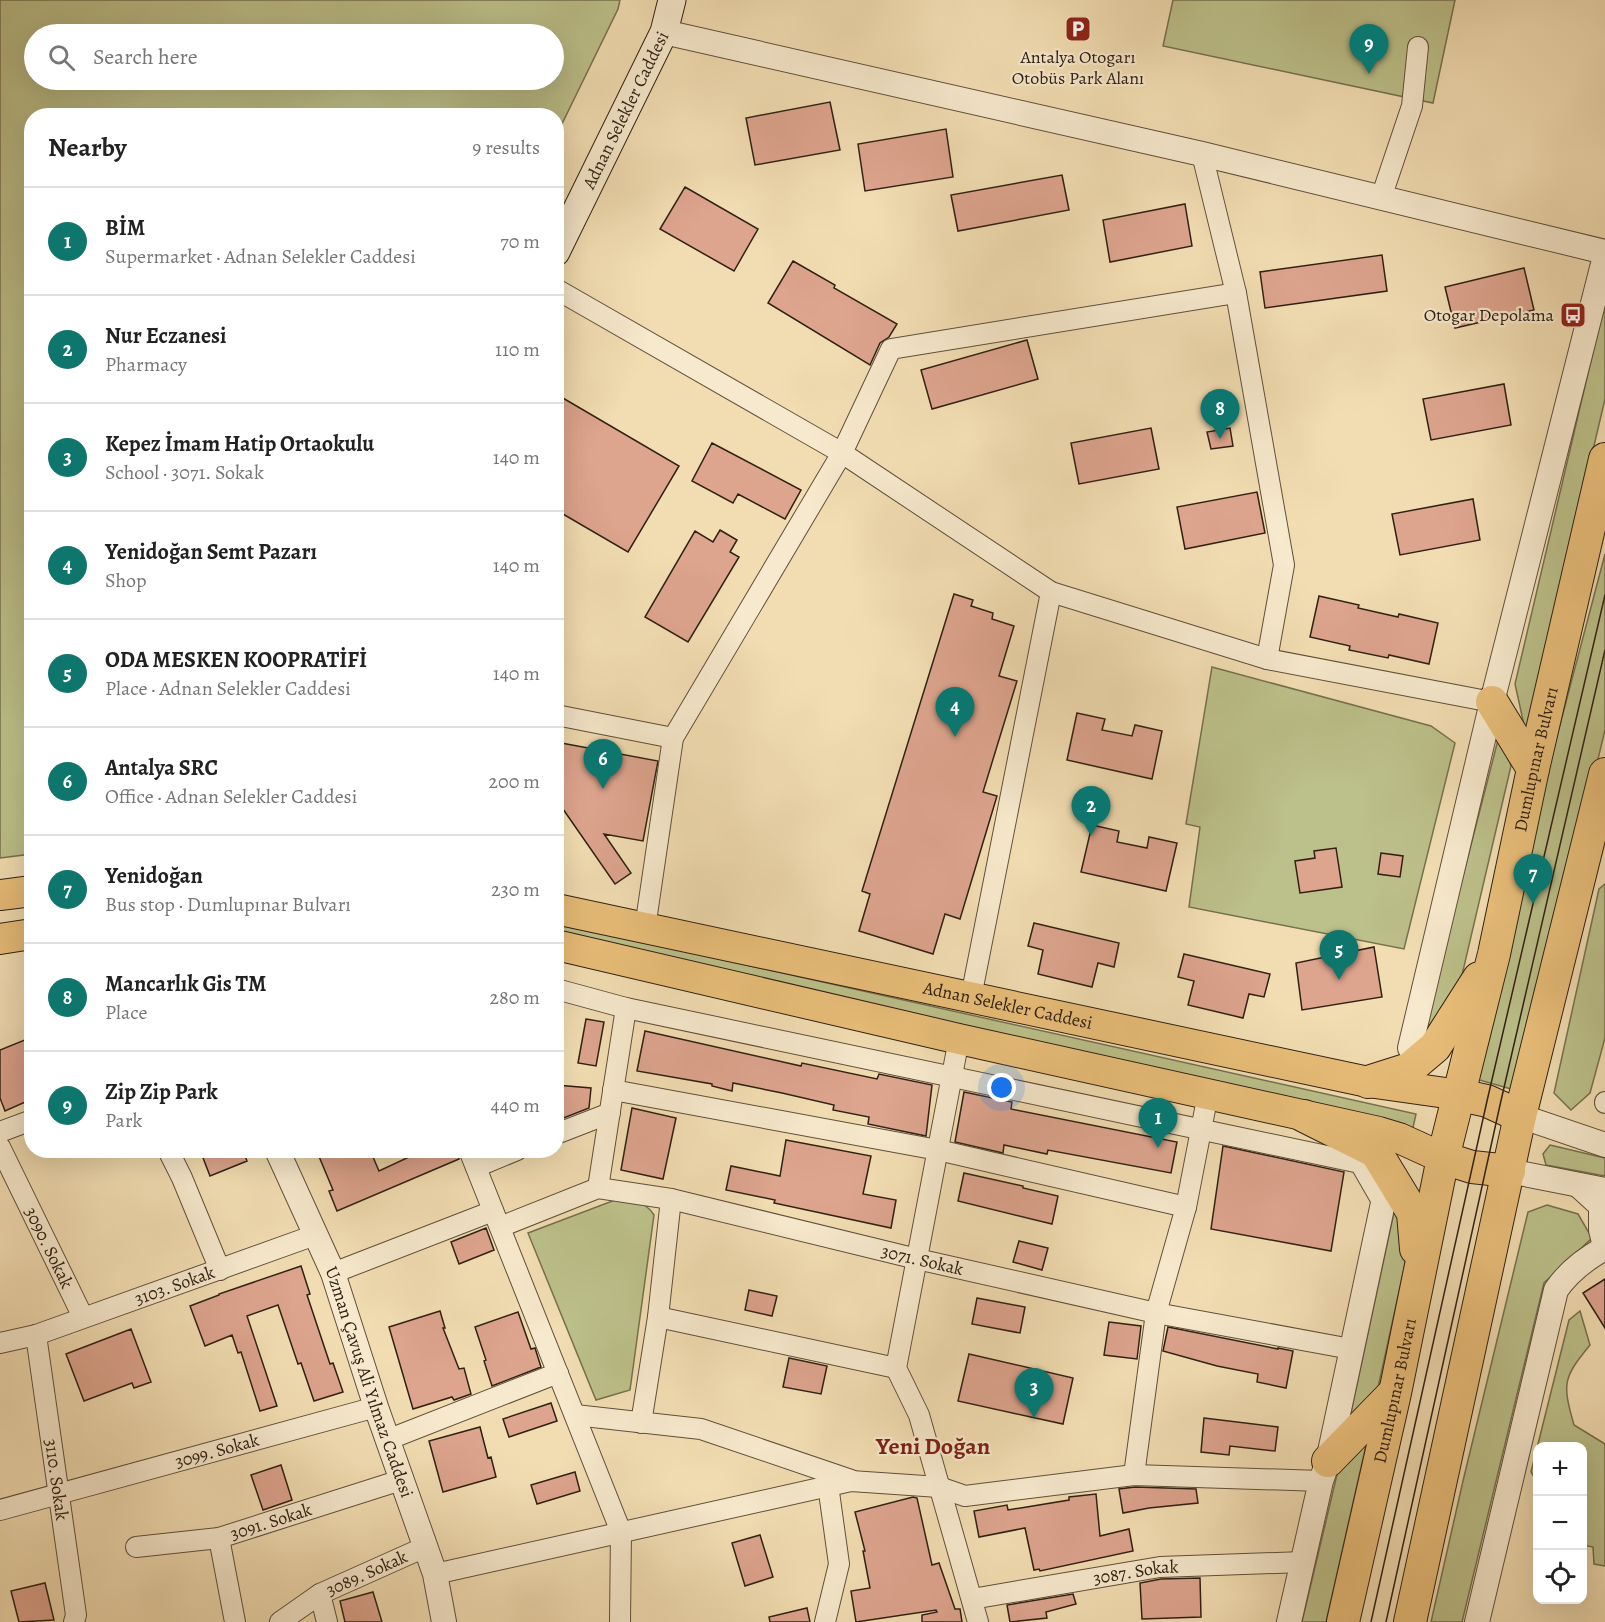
<!DOCTYPE html>
<html lang="en">
<head>
<meta charset="utf-8">
<style>
	body { margin:0; font-family:Alegreya,serif; background:#f6f6f6; color:#222 }
	.controls { position:absolute; right:18px; bottom:18px; display:grid; overflow:hidden; border-radius:12px; box-shadow:0 6px 24px #0002 }
	.controls button { width:54px; height:54px; display:grid; place-items:center; padding:0; border:0; border-bottom:2px solid #e0e0e0; background:#fff; color:#222; font:30px sans-serif }
	.you { position:absolute; left:1002px; top:1088px; width:21px; height:21px; margin:-15px; border:4px solid #fff; border-radius:50%; background:#1a73e8; box-shadow:0 0 0 9px #1a73e833 }
	.badge { display:grid; place-items:center; width:39px; height:39px; border-radius:50%; background:#0f766e; color:#fff; font-size:20px; font-weight:700 }
	.pin { position:absolute; translate:-50% -50px; filter:drop-shadow(0 2px 3px #0008) }
	.pin::after { content:''; position:absolute; top:32px; width:21px; height:18px; background:inherit; clip-path:polygon(0 0,100% 0,50% 100%) }
	.list { margin:0; padding:0; list-style:none }
	h2 { display:flex; justify-content:space-between; align-items:center; height:78px; margin:0; padding:0 24px; font-size:26px }
	h2 small { font-size:20px; font-weight:400; color:#767676 }
	.list li { display:grid; grid-template-columns:39px 1fr auto; gap:18px; align-items:center; box-sizing:border-box; height:108px; padding:0 24px; border-top:2px solid #e0e0e0 }
	.list b { display:block; font-size:22px; white-space:nowrap }
	.list p { margin:0; font-size:20px; white-space:nowrap; color:#767676 }
	.list em { font-size:20px; font-style:normal; color:#767676 }
	.icon { flex:none; width:33px; height:33px; fill:none; stroke:currentColor; stroke-width:2; stroke-linecap:round; stroke-linejoin:round }
	.map { position:relative; flex:none; width:1605px; height:1622px; overflow:hidden }
	.search { position:absolute; background:#fff; box-shadow:0 6px 24px #0002; left:24px; top:24px; width:540px; height:66px; display:flex; align-items:center; gap:15px; box-sizing:border-box; padding:0 21px; border-radius:33px; color:#767676; font-size:22px }
	.panel { position:absolute; background:#fff; box-shadow:0 6px 24px #0002; left:24px; top:108px; width:540px; height:1050px; border-radius:24px }
	.map>svg:first-child { display:block }
</style>
</head>
<body>
<div class="map">
<svg width="1605" height="1622" viewBox="0 0 1605 1622">
	<rect width="100%" height="100%" fill="#f2ddb2"/>
	<filter id="stains"><feTurbulence type="fractalNoise" baseFrequency=".00333" numOctaves="4"/><feColorMatrix values="0 0 0 0 .2 0 0 0 0 .09 0 0 0 0 .02 0 0 0 .5 -.17"/></filter>
	<radialGradient id="worn" r=".72"><stop offset=".6" stop-color="#630" stop-opacity="0"/><stop offset="1" stop-color="#630" stop-opacity=".3"/></radialGradient>
	<path fill="#bcc08a" stroke="#76704e" stroke-width="1.5" fill-rule="evenodd" d="M0 0H620L618 9 557 134 556 116H32V854L0 858ZM554 34V80H34V34Z
		M1173 0H1455L1433 103 1163 46Z
		M1605 301V399L1526 734 1515 684Z
		M1605 554V730L1518 1091 1476 1079 1532 831Z
		M1212 667 1431 726 1455 743 1404 949 1189 907 1200 827 1186 824Z
		M1500 732 1511 766 1455 1005 1421 1040Z
		M1605 884V1038L1590 1093 1571 1110 1554 1093 1599 889Z
		M557 923 1416 1114 1412 1132 557 935Z
		M1550 1145 1605 1158V1176L1546 1165 1543 1154Z
		M1394 1191 1408 1250 1376 1397 1347 1431 1393 1217 1388 1195Z
		M615 1200C630 1200 645 1200 654 1215L630 1390 596 1400 528 1233Z
		M1547 1205 1578 1214 1592 1238 1544 1283 1462 1622H1431L1463 1481 1528 1212Z
		M1580 1311 1590 1345C1563 1378 1562 1383 1574 1425L1605 1444V1566L1594 1564 1593 1547 1583 1545 1582 1446H1538L1537 1482 1531 1472 1569 1320Z
		M1369 1432 1326 1622H1302L1339 1466Z"/>
	<path fill="#dda48e" stroke="#302013" stroke-width="1.5" d="M830 102 840 150 755 165 746 118Z
		M946 129 953 177 865 191 858 144Z
		M1062 175 1069 210 958 231 951 195Z
		M685 187 758 229 734 271 660 229Z
		M1185 204 1192 246 1110 262 1103 220Z
		M1382 255 1387 291 1265 308 1260 272Z
		M793 261 835 285 834 288 897 324 889 337 880 343 870 365 768 303Z
		M1524 268 1534 310 1455 328 1445 287Z
		M1027 340 1038 379 932 409 921 370Z
		M1504 384 1511 425 1431 440 1423 399Z
		M556 394 679 466 628 552 556 510Z
		M1151 428 1159 469 1079 484 1071 443Z
		M1230 428 1233 446 1211 449 1207 432Z
		M712 443 801 490 785 519 738 494 733 503 692 481Z
		M1257 492 1265 533 1185 549 1177 507Z
		M1473 499 1480 540 1400 555 1392 514Z
		M720 530 737 540 730 552 739 557 688 642 645 617 695 531 713 542Z
		M954 594 973 600 971 606 993 613 992 619 1014 626 999 676 1017 681 983 792 997 796 960 919 945 914 933 954 859 931 870 894 862 891Z
		M1319 596 1359 605 1358 608 1398 617 1399 614 1438 623 1429 664 1389 655 1388 658 1349 650 1350 646 1310 637Z
		M1077 713 1105 719 1102 730 1132 736 1135 725 1162 731 1152 779 1067 760Z
		M556 742 658 761 643 841 604 834 631 873 615 884 556 799Z
		M1092 825 1119 831 1117 842 1147 848 1149 837 1177 843 1166 891 1081 872Z
		M1336 848 1342 887 1300 893 1295 861 1315 858 1314 851Z
		M1381 853 1403 856 1400 877 1378 874Z
		M1034 923 1119 943 1114 967 1098 963 1092 987 1038 974 1043 950 1028 946Z
		M1374 947 1382 997 1302 1010 1296 963Z
		M1184 954 1270 974 1264 997 1249 994 1243 1018 1188 1005 1194 981 1178 977Z
		M586 1019 604 1022 596 1066 578 1063Z
		M645 1031 801 1066 802 1063 877 1079 879 1074 932 1085 926 1136 868 1124 869 1117 833 1110 834 1105 782 1093 733 1083 732 1091 712 1086V1084L637 1071Z
		M32 1037V1099L5 1111 0 1098V1050Z
		M556 1085 591 1088 589 1108 556 1121Z
		M964 1092 1012 1102 1011 1109 1177 1142 1171 1173 1048 1150 1047 1154 1004 1145 1003 1153 955 1142Z
		M632 1108 676 1118 663 1179 621 1170Z
		M786 1140 871 1156 863 1194 896 1200 891 1228 774 1203 775 1200 726 1190 731 1166 780 1176Z
		M1223 1146 1344 1172 1331 1251 1211 1229Z
		M200 1150H243L247 1161 210 1176Z
		M326 1150H370L379 1171 424 1150H457L459 1159 337 1211 329 1191 333 1190 318 1154Z
		M964 1173 1023 1186V1188L1058 1196 1052 1224 958 1201Z
		M486 1228 494 1250 459 1264 451 1242Z
		M1019 1241 1048 1248 1042 1270 1013 1262Z
		M301 1266 310 1294 307 1295 330 1364 333 1363 343 1392 314 1401 301 1363 298 1364 278 1305 247 1316 277 1406 260 1411 241 1352 238 1353 232 1335 205 1346 190 1306 219 1295V1294Z
		M1605 1279V1328L1583 1293Z
		M749 1290 777 1296 772 1316 745 1310Z
		M977 1298 1025 1307 1020 1333 972 1324Z
		M440 1311 445 1328H443L459 1369 464 1368 471 1394 454 1400 452 1397 413 1409 389 1327Z
		M518 1312 531 1349 535 1348 541 1367 492 1386 484 1361 486 1360 475 1327Z
		M1109 1322 1141 1326 1137 1359 1104 1355Z
		M1168 1327 1278 1349V1348L1293 1351 1286 1388 1257 1382 1258 1374 1217 1366 1163 1351Z
		M131 1329 151 1382 134 1388 132 1383 84 1401 66 1354Z
		M969 1354 1073 1378 1063 1424 958 1401Z
		M789 1358 827 1366 821 1394 783 1387Z
		M551 1403 557 1421 509 1437 503 1419Z
		M1204 1418 1278 1427 1275 1451 1230 1446 1229 1455 1201 1452Z
		M480 1427 488 1458 491 1457 496 1477 443 1492 429 1441Z
		M281 1465 292 1500 263 1510 251 1475Z
		M575 1472 580 1491 537 1504 531 1485Z
		M1135 1487 1196 1489 1198 1503 1149 1508 1123 1513 1119 1489Z
		M1096 1494 1100 1536 1129 1529 1133 1551 1040 1571 1039 1569 1034 1570 1025 1528 979 1537 974 1511 1007 1505 1008 1510 1069 1500V1497Z
		M913 1497 917 1498 932 1565 939 1563 955 1609H960L962 1622H922V1615L937 1612 936 1610 856 1622 851 1591 870 1588 863 1551H865L855 1512Z
		M760 1535 773 1577 745 1586 732 1543Z
		M1200 1578 1201 1617 1142 1619 1140 1583 1161 1579Z
		M45 1583 54 1620 19 1622 11 1591Z
		M373 1592 382 1622H345L340 1601Z
		M1073 1594 1076 1604 1046 1612 1047 1618 1010 1622 1007 1605Z
		M807 1608 810 1622H770L769 1617Z"/>
	<g fill="none" stroke-linecap="round" stroke-linejoin="round">
		<g stroke="#604f3b" stroke-width="22">
			<g id="minor">
				<path d="M1202 154 1236 293 1284 565 1267 659"/>
				<path d="M1381 198 1412 106 1418 47"/>
				<path d="M556 289 842 453 1051 592 1267 659 1492 702"/>
				<path d="M556 715 673 738"/>
				<path d="M645 928 673 738 842 453 891 349 1236 293"/>
				<path d="M556 989 626 1008 1360 1163 1383 1203"/>
				<path d="M971 997 1051 592"/>
				<path d="M959 1039 896 1368 919 1415 978 1622"/>
				<path d="M613 1090 938 1150 1186 1207"/>
				<path d="M1605 1103V1102"/>
				<path d="M0 1132 32 1120"/>
				<path d="M556 1134 610 1113"/>
				<path id="s1" d="M0 1147 83 1317"/>
				<path d="M168 1150 182 1178 220 1270"/>
				<path d="M469 1150 621 1532 620 1622"/>
				<path d="M476 1167 517 1150"/>
				<path d="M598 1188 626 1008"/>
				<path id="s2" d="M500 1227 598 1188 671 1199 917 1259 1156 1313 1351 1349"/>
				<path d="M333 1273 493 1211"/>
				<path d="M658 1317 896 1368"/>
				<path id="s3" d="M36 1335 76 1615 74 1622"/>
				<path id="s4" d="M0 1343 36 1335 315 1235"/>
				<path d="M575 1415 701 1429 851 1480"/>
				<path d="M641 1423 658 1317 671 1199"/>
				<path d="M387 1440 558 1373"/>
				<path d="M1134 1475 1156 1313 1186 1207 1208 1094"/>
				<path id="s5" d="M0 1510 376 1407"/>
				<path d="M219 1538 235 1622"/>
				<path id="s6" d="M136 1547 219 1538 401 1480"/>
				<path d="M435 1574 851 1481 939 1487 965 1496 1134 1475 1321 1481"/>
				<path d="M320 1594 327 1622"/>
				<path id="s7" d="M972 1599 1160 1567 1303 1562"/>
				<path id="s8" d="M280 1622 320 1594 425 1547"/>
				<path d="M825 1622 839 1564 828 1485"/>
			</g>
		</g>
		<g stroke="#604f3b" stroke-width="26">
			<g id="tertiary">
				<path d="M664 32 1202 154 1605 252"/>
				<path d="M1410 1048 1492 702 1605 256"/>
				<path d="M1520 1116 1605 1145"/>
				<path id="s9" d="M277 1150 333 1273 376 1407 435 1574 444 1622"/>
				<path d="M1509 1171 1605 1190"/>
				<path d="M1578 1185 1601 1206V1230L1605 1246"/>
				<path d="M1289 1622 1321 1481 1328 1461 1383 1203"/>
				<path d="M1477 1622 1556 1290C1569 1271 1585 1259 1605 1248"/>
			</g>
		</g>
		<g stroke="#302013" stroke-width="29">
			<g id="secondary">
				<path id="s10" d="M556 252 664 32 672 0"/>
			</g>
		</g>
		<g stroke="#302013" stroke-width="32">
			<g id="primary">
				<path d="M0 895 32 891"/>
				<path id="s11" d="M556 909 1368 1082 1460 1095"/>
				<path d="M0 939 32 934"/>
				<path d="M556 945 959 1039 1379 1132 1399 1138 1443 1158"/>
			</g>
		</g>
		<g stroke="#302013" stroke-width="34">
			<g id="trunk">
				<path d="M1492 702 1533 769"/>
				<path d="M1368 1082 1409 1069 1435 1047 1479 978"/>
				<path d="M1460 1095 1487 1101 1520 1116"/>
				<path d="M1304 1116 1376 1152 1413 1213 1416 1249"/>
				<path d="M1443 1158 1472 1167 1509 1171"/>
				<path d="M1328 1461 1394 1393"/>
				<path id="s12" d="M1343 1622 1395 1393 1443 1158 1494 954 1533 769 1605 459"/>
				<path d="M1410 1622 1520 1116 1605 774"/>
			</g>
		</g>
		<use href="#minor" stroke="#f7e9cd" stroke-width="20"/>
		<use href="#tertiary" stroke="#f7e9cd" stroke-width="24"/>
		<use href="#secondary" stroke="#f7e9cd" stroke-width="27"/>
		<use href="#primary" stroke="#e9be79" stroke-width="30"/>
		<use href="#trunk" stroke="#e9be79" stroke-width="32"/>
		<path stroke="#302013" stroke-width="1.5" d="M1371 1622 1487 1101 1605 595
			M1386 1622 1500 1105 1605 650"/>
	</g>
	<defs>
		<g id="parking-square" transform="scale(1.35)"><rect x="-9" y="-9" width="18" height="18" rx="4" fill="#8f2418" stroke="#f7e9cd"/><path d="M-3.5-5.5H1a3.5 3.5 0 0 1 0 7H-1V5.5H-3.5ZM-1-3.4V-.6H.8a1.4 1.4 0 0 0 0-2.8Z" fill="#fff"/></g>
		<g id="bus-square" transform="scale(1.35)"><rect x="-9" y="-9" width="18" height="18" rx="4" fill="#8f2418" stroke="#f7e9cd"/><path d="M-5-6H5V4H4V6H2V4H-2V6H-4V4H-5ZM-3.5-4V0h7V-4ZM-3.5 1.2v1.5H-2V1.2ZM2 1.2v1.5H3.5V1.2Z" fill="#fff"/></g>
	</defs>
	<g fill-rule="evenodd">
		<use href="#parking-square" x="1078" y="29"/>
		<use href="#bus-square" x="1573" y="315"/>
	</g>
	<g text-anchor="middle" stroke-width="4.5" stroke-linejoin="round" paint-order="stroke">
		<g font-size="18" fill="#302013" stroke="#f7e9cd">
			<text x="1078" y="63">Antalya Otogarı<tspan x="1078" dy="21">Otobüs Park Alanı</tspan></text>
			<text x="1554" y="321" text-anchor="end">Otogar Depolama</text>
		</g>
		<g font-size="18" fill="#302013" stroke="#f7e9cd">
			<text dy="6" stroke="none"><textPath href="#s10" startOffset="158">Adnan Selekler Caddesi</textPath></text>
			<text dy="6" stroke="none"><textPath href="#s12" startOffset="884">Dumlupınar Bulvarı</textPath></text>
			<text dy="6" stroke="none"><textPath href="#s11" startOffset="462">Adnan Selekler Caddesi</textPath></text>
			<text dy="6" stroke="none"><textPath href="#s1" startOffset="112">3090. Sokak</textPath></text>
			<text dy="6" stroke="none"><textPath href="#s2" startOffset="438">3071. Sokak</textPath></text>
			<text dy="6" stroke="none"><textPath href="#s4" startOffset="184">3103. Sokak</textPath></text>
			<text dy="6" stroke="none"><textPath href="#s9" startOffset="250">Uzman Çavuş Ali Yılmaz Caddesi</textPath></text>
			<text dy="6" stroke="none"><textPath href="#s12" startOffset="237">Dumlupınar Bulvarı</textPath></text>
			<text dy="6" stroke="none"><textPath href="#s5" startOffset="225">3099. Sokak</textPath></text>
			<text dy="6" stroke="none"><textPath href="#s3" startOffset="146">3110. Sokak</textPath></text>
			<text dy="6" stroke="none"><textPath href="#s6" startOffset="138">3091. Sokak</textPath></text>
			<text dy="6" stroke="none"><textPath href="#s8" startOffset="100">3089. Sokak</textPath></text>
			<text dy="6" stroke="none"><textPath href="#s7" startOffset="166">3087. Sokak</textPath></text>
		</g>
		<g font-size="24" font-weight="bold" fill="#7a1f14" stroke="#f7e9cd">
			<text x="933" y="1454">Yeni Doğan</text>
		</g>
	</g>
	<rect width="100%" height="100%" filter="url(#stains)"/>
	<rect width="100%" height="100%" fill="url(#worn)"/>
</svg>
<div class="controls">
<button>+</button>
<button>−</button>
<button><svg class="icon" aria-label="locate" viewBox="0 0 24 24"><circle cx="12" cy="12" r="6"/><path d="M12 2v4M12 18v4M2 12h4M18 12h4"/></svg></button>
</div>
<div class="you"></div>
<div class="pin badge" style="left:1158px;top:1148px">1</div>
<div class="pin badge" style="left:1091px;top:836px">2</div>
<div class="pin badge" style="left:1034px;top:1418px">3</div>
<div class="pin badge" style="left:955px;top:737px">4</div>
<div class="pin badge" style="left:1339px;top:980px">5</div>
<div class="pin badge" style="left:603px;top:789px">6</div>
<div class="pin badge" style="left:1533px;top:904px">7</div>
<div class="pin badge" style="left:1220px;top:439px">8</div>
<div class="pin badge" style="left:1369px;top:74px">9</div>
<div class="search"><svg class="icon" aria-label="search" viewBox="0 0 24 24"><circle cx="10" cy="10" r="6"/><path d="M15 15l6 6"/></svg>Search here</div>
<section class="panel">
<h2>Nearby<small>9 results</small></h2>
<ul class="list">
<li><span class="badge">1</span><div><b>BİM</b><p>Supermarket · Adnan Selekler Caddesi</p></div><em>70 m</em></li>
<li><span class="badge">2</span><div><b>Nur Eczanesi</b><p>Pharmacy</p></div><em>110 m</em></li>
<li><span class="badge">3</span><div><b>Kepez İmam Hatip Ortaokulu</b><p>School · 3071. Sokak</p></div><em>140 m</em></li>
<li><span class="badge">4</span><div><b>Yenidoğan Semt Pazarı</b><p>Shop</p></div><em>140 m</em></li>
<li><span class="badge">5</span><div><b>ODA MESKEN KOOPRATİFİ</b><p>Place · Adnan Selekler Caddesi</p></div><em>140 m</em></li>
<li><span class="badge">6</span><div><b>Antalya SRC</b><p>Office · Adnan Selekler Caddesi</p></div><em>200 m</em></li>
<li><span class="badge">7</span><div><b>Yenidoğan</b><p>Bus stop · Dumlupınar Bulvarı</p></div><em>230 m</em></li>
<li><span class="badge">8</span><div><b>Mancarlık Gis TM</b><p>Place</p></div><em>280 m</em></li>
<li><span class="badge">9</span><div><b>Zip Zip Park</b><p>Park</p></div><em>440 m</em></li>
</ul>
</section>
</div>
</body>
</html>
